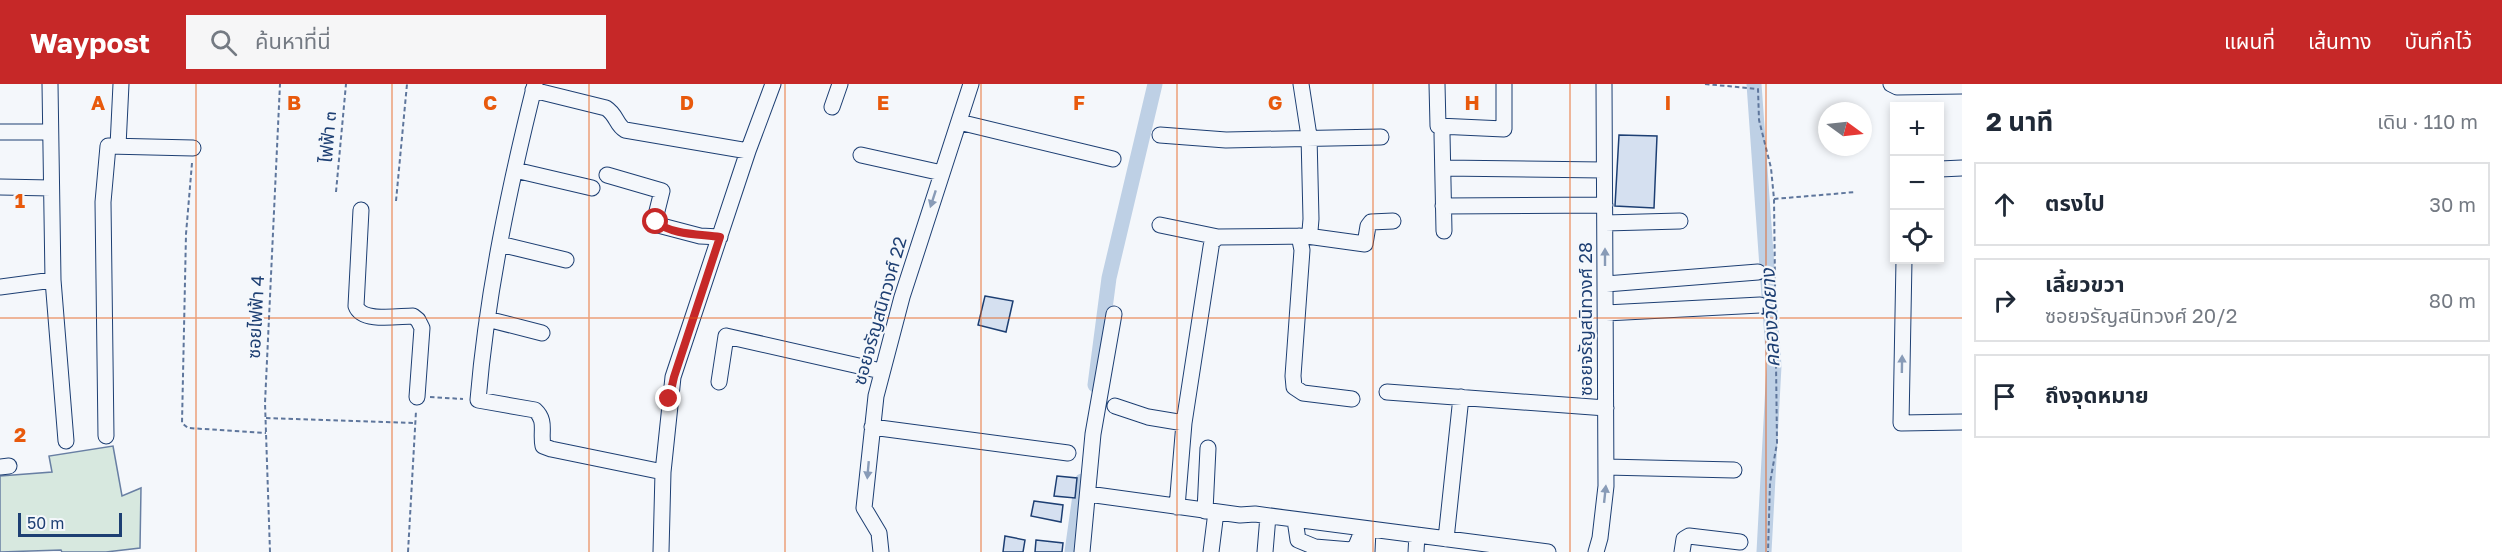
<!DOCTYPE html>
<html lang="th">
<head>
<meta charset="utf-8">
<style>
	body { margin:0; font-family:"Golos Text","Noto Sans Thai",sans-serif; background:#f6f6f7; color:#1f2937 }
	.controls { position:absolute; right:18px; top:18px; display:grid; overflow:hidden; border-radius:0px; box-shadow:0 3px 9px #0003 }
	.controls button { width:54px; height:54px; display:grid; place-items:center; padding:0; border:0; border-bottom:2px solid #e0e1e3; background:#fff; color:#1f2937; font:30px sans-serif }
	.compass { position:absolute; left:1818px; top:18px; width:54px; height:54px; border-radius:50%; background:#fff; box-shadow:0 3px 9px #0003; rotate:105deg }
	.scale { position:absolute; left:18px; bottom:15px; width:104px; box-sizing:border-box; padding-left:6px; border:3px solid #1d3f73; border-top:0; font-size:16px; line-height:21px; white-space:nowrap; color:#1d3f73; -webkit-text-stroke:4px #f4f7fb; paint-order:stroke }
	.stop { position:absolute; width:18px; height:18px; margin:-14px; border:4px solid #c62828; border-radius:50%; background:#fff }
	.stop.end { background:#c62828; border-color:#fff; box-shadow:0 2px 6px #0008 }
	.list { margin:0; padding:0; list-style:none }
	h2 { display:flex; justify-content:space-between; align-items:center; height:78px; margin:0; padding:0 24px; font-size:26px }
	h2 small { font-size:20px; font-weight:400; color:#747a83 }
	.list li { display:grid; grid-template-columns:39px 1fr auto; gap:18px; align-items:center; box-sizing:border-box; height:84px; margin:0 12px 12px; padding:0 12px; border:2px solid #e0e1e3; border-radius:0px }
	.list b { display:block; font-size:22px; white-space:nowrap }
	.list p { margin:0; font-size:20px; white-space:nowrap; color:#747a83 }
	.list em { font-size:20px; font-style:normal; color:#747a83 }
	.icon { flex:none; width:33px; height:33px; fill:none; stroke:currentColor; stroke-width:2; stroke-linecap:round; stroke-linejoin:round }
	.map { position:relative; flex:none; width:1962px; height:468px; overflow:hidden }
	header { display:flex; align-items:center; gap:36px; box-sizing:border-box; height:84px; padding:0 30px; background:#c62828; color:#fff }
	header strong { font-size:28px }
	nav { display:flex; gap:33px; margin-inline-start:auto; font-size:21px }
	.search { width:420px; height:54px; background:#f6f6f7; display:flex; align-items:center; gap:15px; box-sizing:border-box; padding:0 21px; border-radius:0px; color:#747a83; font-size:22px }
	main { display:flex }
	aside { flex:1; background:#fff }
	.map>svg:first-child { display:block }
</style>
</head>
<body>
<header>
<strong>Waypost</strong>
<div class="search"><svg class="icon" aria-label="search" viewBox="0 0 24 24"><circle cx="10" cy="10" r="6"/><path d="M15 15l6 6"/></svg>ค้นหาที่นี่</div>
<nav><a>แผนที่</a><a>เส้นทาง</a><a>บันทึกไว้</a></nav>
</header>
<main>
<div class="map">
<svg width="1962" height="468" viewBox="0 0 1962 468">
	<rect width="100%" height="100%" fill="#f4f7fb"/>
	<path fill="#d7e8df" stroke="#687fa3" stroke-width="1.5" d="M113 362 122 412 141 404 140 464 106 468H62L61 466 0 468V392L52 388 49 372Z"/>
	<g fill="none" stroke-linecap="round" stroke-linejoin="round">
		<path stroke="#bed0e5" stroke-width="15" d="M1754 0 1774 282 1764 468
			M1095 301 1109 194 1155 0
			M1072 468 1082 397"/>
	</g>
	<path fill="#d5e0f0" stroke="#1d3f73" stroke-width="1.5" d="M1619 51 1657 52 1654 124 1615 122Z
		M985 212 1013 217 1006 248 978 241Z
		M1057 392 1077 394 1075 414 1054 412Z
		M1034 417 1063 421 1061 438 1031 432Z
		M1005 452 1025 456 1023 468H1003Z
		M1036 456 1063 459 1062 468H1035Z"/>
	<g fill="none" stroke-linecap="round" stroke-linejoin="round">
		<g stroke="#1d3f73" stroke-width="17">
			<path id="minor" d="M50 0 53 196 66 357
				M535 0C509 104 487 209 478 316L535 326C547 337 540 348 543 362L551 365 663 388
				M1301 0 1309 52 1311 135 1310 147 1307 152
				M1437 0 1438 42 1504 45V0
				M1891 0 1897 3 1962 2
				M533 6 606 24C617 31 616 41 625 46L748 67
				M832 23 840 0
				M959 38 1113 75
				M0 48H50
				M1442 50 1444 147
				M1160 51 1226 56 1381 53
				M118 62 121 0
				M861 71 942 89
				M1443 84 1603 86
				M1940 85 1962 84
				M515 86 592 104
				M607 91 662 107 655 135 658 141 700 152 720 153
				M0 103 51 104
				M1443 122 1605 121
				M361 126 356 222C362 239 398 232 413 232L418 236 422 244 417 313
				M1605 139 1680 137
				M1160 141 1218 153 1307 152 1365 160 1368 142 1371 138 1393 137
				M1299 152 1302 166 1293 292 1294 303 1303 309 1352 315
				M500 160 566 176
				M1904 176 1901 339 1962 338
				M1606 200 1758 188
				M0 203 53 196
				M1606 229 1760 221
				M487 235 542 249
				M719 298 726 252 881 287
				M1387 308 1606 324
				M1115 322 1148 333 1184 339
				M872 343 1068 369
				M106 352 103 118 108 62 193 64
				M0 383 9 382
				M1606 383 1734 386
				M1088 410 1240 431 1255 430 1548 468
				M1177 423 1184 339 1211 163 1212 158 1218 153
				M1205 427 1208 364
				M1295 436 1298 456 1315 463 1351 466 1356 462 1363 445
				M1446 455 1461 313
				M661 468 663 388 673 293 748 67 773 0
				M881 468 879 449 864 424 876 312 902 213 971 0
				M1082 468 1093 350 1114 230
				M1211 468 1216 428
				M1265 468 1268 432
				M1367 468 1368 446
				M1416 468 1417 451
				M1596 468 1600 454 1606 402 1604 0
				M1682 468 1684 455 1689 452 1740 458"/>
		</g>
		<path stroke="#5e769c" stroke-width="2" stroke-dasharray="4.5 3" stroke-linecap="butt" d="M1705 0 1758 5 1759 36 1771 84 1774 115 1777 359 1770 399 1768 468
			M192 79 186 150 182 339 188 344 266 349
			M336 108 346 0
			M1774 115 1856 108
			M396 117 407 0
			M430 313 463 315
			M266 334 416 339
			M270 468 265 319 280 0
			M408 468 416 327"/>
		<use href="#minor" stroke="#f4f7fb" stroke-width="15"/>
	</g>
	<defs><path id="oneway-solid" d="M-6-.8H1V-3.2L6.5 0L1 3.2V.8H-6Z" transform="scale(1.5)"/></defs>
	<g fill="#889bb7">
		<use href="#oneway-solid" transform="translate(933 115) rotate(108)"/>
		<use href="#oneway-solid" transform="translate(1605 173) rotate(-90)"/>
		<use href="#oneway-solid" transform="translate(1902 280) rotate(-89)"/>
		<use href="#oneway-solid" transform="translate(868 386) rotate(95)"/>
		<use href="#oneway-solid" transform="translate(1605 410) rotate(-84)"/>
	</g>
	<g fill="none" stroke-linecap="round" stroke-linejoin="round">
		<path stroke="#c62828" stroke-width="8" d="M656 138C672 151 700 150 720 153L674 293 669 315"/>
	</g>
	<path fill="none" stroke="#e8590c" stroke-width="1.5" stroke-opacity="0.55" d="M196 0V468M392 0V468M589 0V468M785 0V468M981 0V468M1177 0V468M1373 0V468M1570 0V468M1766 0V468M0 234H1962"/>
	<g text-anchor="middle" stroke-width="4.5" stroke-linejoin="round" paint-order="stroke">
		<g font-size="18" fill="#1d3f73" stroke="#f4f7fb">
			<text transform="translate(328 53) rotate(-85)" y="6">ไฟฟ้า ๓</text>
			<text transform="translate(880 227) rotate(-74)" y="6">ซอยจรัญสนิทวงศ์ 22</text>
			<text transform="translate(256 233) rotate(-87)" y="6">ซอยไฟฟ้า 4</text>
			<text transform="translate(1586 235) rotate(-90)" y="6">ซอยจรัญสนิทวงศ์ 28</text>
		</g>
		<g font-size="20" font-style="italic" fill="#1d3f73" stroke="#f4f7fb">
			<text transform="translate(1770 234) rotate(-93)" y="7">คลองวัดยาง</text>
		</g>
	</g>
	<g font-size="20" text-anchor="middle" font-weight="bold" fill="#e8590c" stroke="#f4f7fb" stroke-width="4.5" stroke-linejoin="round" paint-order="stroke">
		<text x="98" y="26">A</text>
		<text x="294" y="26">B</text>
		<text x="490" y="26">C</text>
		<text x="687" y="26">D</text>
		<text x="883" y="26">E</text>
		<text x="1079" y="26">F</text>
		<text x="1275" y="26">G</text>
		<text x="1472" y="26">H</text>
		<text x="1668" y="26">I</text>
		<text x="20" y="124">1</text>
		<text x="20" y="358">2</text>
	</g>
</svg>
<div class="controls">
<button>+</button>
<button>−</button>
<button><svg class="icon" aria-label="locate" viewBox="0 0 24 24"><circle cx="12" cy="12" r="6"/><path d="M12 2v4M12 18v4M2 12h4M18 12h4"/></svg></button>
</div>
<svg class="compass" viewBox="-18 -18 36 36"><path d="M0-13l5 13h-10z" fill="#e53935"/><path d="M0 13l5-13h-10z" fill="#747a83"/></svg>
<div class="scale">50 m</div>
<div class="stop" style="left:656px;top:138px"></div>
<div class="stop end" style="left:669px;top:315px"></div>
</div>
<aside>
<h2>2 นาที<small>เดิน · 110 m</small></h2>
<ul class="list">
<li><svg class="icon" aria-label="ahead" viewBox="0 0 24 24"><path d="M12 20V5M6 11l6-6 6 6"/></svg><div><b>ตรงไป</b></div><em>30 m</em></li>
<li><svg class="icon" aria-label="right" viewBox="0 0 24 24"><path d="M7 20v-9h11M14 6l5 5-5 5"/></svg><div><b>เลี้ยวขวา</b><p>ซอยจรัญสนิทวงศ์ 20/2</p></div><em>80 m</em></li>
<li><svg class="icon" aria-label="arrive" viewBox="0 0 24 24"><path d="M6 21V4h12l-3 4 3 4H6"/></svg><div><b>ถึงจุดหมาย</b></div></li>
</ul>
</aside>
</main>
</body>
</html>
